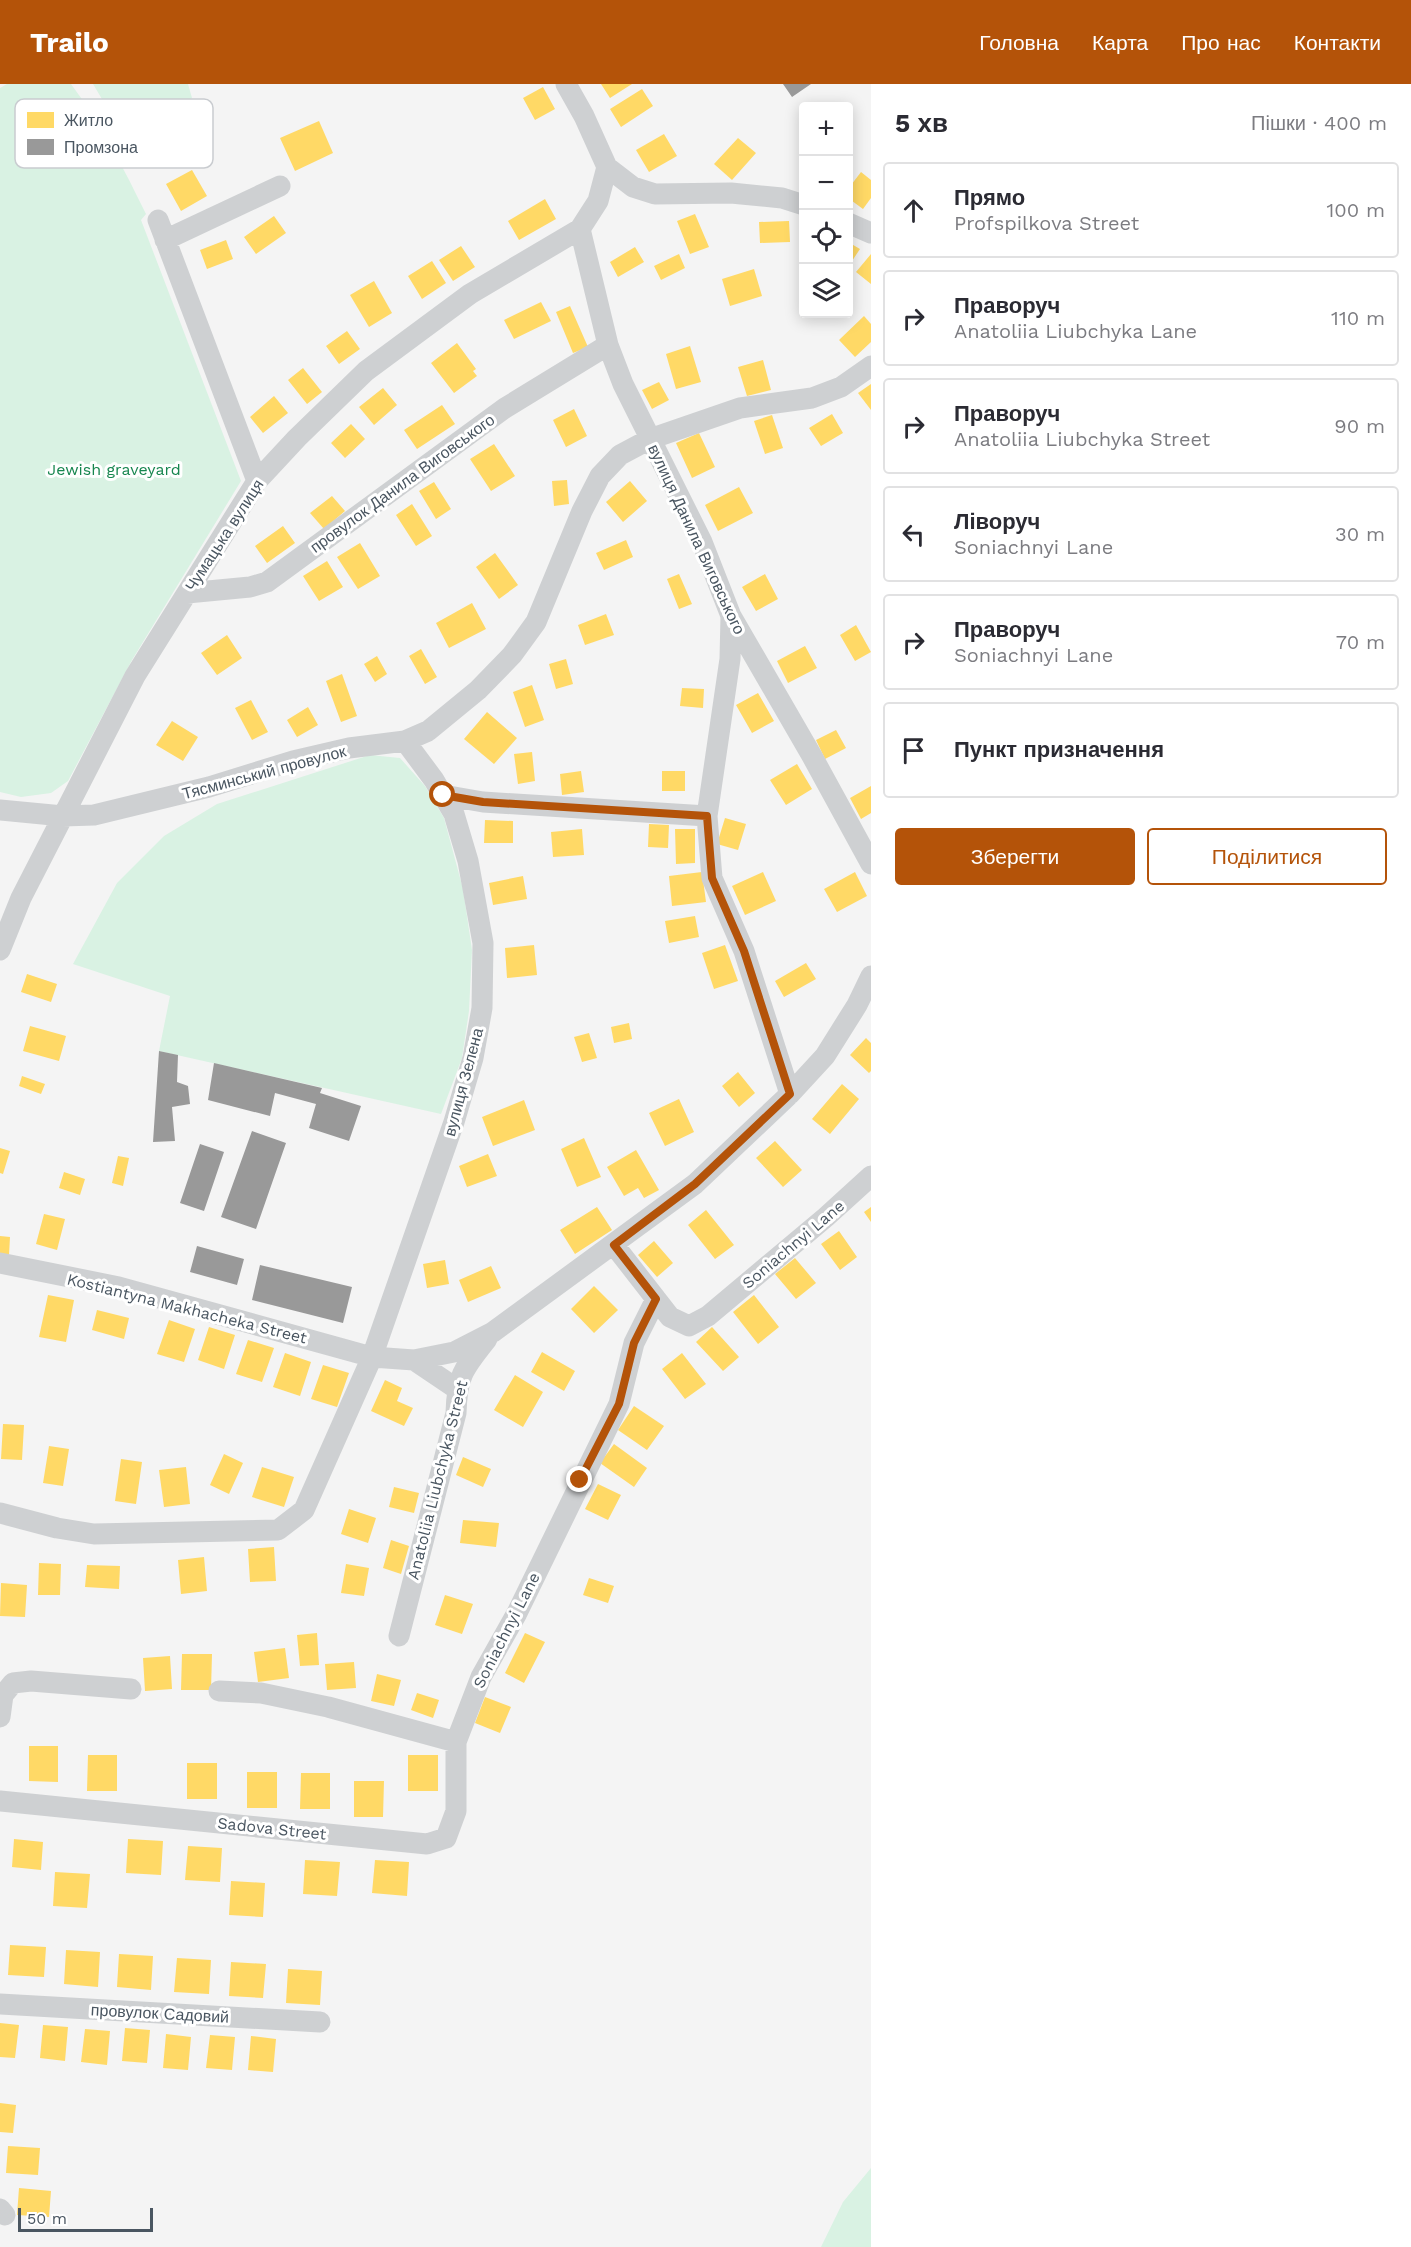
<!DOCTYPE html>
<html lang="uk">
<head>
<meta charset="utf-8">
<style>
	body { margin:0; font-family:"Work Sans",sans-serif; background:#f7f7f7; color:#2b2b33 }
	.controls { position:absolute; right:18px; top:18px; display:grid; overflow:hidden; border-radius:6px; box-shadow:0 3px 15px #0003 }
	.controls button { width:54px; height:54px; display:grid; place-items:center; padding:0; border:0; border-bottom:2px solid #e1e1e2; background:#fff; color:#2b2b33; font:30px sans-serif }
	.scale { position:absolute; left:18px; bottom:15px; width:135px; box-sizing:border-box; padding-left:6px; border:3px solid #4a5661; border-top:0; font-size:16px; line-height:21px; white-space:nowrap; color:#4a5661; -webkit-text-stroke:4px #fff; paint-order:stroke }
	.stop { position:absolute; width:18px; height:18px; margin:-14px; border:4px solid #b45309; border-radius:50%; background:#fff }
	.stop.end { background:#b45309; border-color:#fff; box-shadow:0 2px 6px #0008 }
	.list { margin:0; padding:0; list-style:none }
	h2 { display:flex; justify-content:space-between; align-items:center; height:78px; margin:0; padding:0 24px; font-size:26px }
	h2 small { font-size:20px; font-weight:400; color:#7c7c81 }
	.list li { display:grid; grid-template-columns:39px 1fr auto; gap:18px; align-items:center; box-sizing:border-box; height:96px; margin:0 12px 12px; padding:0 12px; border:2px solid #e1e1e2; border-radius:6px }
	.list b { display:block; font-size:22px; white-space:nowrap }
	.list p { margin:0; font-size:20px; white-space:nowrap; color:#7c7c81 }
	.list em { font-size:20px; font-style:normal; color:#7c7c81 }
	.actions { display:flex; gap:12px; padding:18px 24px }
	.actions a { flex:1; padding:14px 0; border:2px solid #b45309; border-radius:6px; text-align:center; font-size:21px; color:#b45309 }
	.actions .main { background:#b45309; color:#fff }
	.icon { flex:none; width:33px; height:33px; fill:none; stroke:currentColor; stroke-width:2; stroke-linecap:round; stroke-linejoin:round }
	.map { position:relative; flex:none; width:871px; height:2163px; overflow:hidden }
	header { display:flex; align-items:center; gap:36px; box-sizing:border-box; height:84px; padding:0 30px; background:#b45309; color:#fff }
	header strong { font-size:28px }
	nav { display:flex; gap:33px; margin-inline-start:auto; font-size:21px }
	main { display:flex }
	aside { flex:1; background:#fff }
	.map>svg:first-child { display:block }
</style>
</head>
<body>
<header>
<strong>Trailo</strong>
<nav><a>Головна</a><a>Карта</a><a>Про нас</a><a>Контакти</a></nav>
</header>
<main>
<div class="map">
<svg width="871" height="2163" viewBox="0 0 871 2163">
	<rect width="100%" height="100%" fill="#f4f4f4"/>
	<path fill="#d9f2e3" d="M7 0H71C101 40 124 85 146 130L141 136 241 397 132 576 68 697 51 709 21 713 0 708V4Z
		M93 0H188L192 14 142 36 150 60 133 67Z
		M370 671 400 674 425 702 444 734 463 805 472 866 469 927 462 974 441 1030 159 967 170 912 73 880 117 799 164 752 217 720Z
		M871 2084V2163H821L843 2118Z"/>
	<path fill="#ffd966" d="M601 0H632L610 14Z
		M543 3 555 25 535 36 523 14Z
		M642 5 653 22 621 43 610 25Z
		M319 37 333 69 295 87 280 54Z
		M664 50 677 72 649 88 636 66Z
		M738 54 756 69 732 96 714 80Z
		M192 86 207 112 181 127 166 100Z
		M861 88 871 96V114L863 125 848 114V105Z
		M545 115 556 135 519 156 508 137Z
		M695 130 709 163 690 170 677 137Z
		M274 132 286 149 256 170 244 153Z
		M789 137 790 158 760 159 759 138Z
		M226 156 233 175 207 185 200 166Z
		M848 158 860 165 848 183Z
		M461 162 475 183 453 197 439 176Z
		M635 163 644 178 618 193 610 178Z
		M679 170 685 184 661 196 654 182Z
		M871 170V200L856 188Z
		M432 177 446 199 422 215 408 192Z
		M754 185 762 212 730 222 722 195Z
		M374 197 392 229 369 243 350 211Z
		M541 218 551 237 514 255 504 236Z
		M570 222 588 263 573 269 556 228Z
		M864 232 871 240V258L855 273 839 256Z
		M347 247 360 265 339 280 326 262Z
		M457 259 476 285 473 287 477 292 454 309 431 279Z
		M690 262 701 298 676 305 666 270Z
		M763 276 771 306 747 312 738 283Z
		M303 284 322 308 307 320 288 296Z
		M659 298 669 316 652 325 642 306Z
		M871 300V326L858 309Z
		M383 304 397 321 374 341 359 323Z
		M274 312 288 329 263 349 250 333Z
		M442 321 455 340 417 365 404 346Z
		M574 325 587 352 566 363 553 336Z
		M832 330 843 349 821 362 809 344Z
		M772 331 783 364 765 370 754 337Z
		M351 340 365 355 345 374 331 359Z
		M699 349 715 383 692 394 676 359Z
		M494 360 515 392 491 407 470 375Z
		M567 396 569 420 554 422 552 397Z
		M630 397 647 417 623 438 606 418Z
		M434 398 451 425 436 435 419 407Z
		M739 403 753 429 718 447 705 421Z
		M332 412 345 427 324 445 310 429Z
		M412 420 432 452 416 462 396 431Z
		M283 442 295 459 267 479 255 462Z
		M626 456 633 473 604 486 596 469Z
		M360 459 380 492 358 505 337 473Z
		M495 469 518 501 499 515 476 483Z
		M327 477 343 503 319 517 303 492Z
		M679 490 692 520 679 525 667 495Z
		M765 490 778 515 756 527 742 503Z
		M472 519 486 545 449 564 436 539Z
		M606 530 614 551 585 561 578 541Z
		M856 541 871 568 855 577 840 551Z
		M227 551 242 574 217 591 201 569Z
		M805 562 817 584 788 599 777 577Z
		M421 565 437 593 425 600 409 572Z
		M377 572 387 590 375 598 364 580Z
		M566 575 573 600 556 605 549 580Z
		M342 590 357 632 341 638 326 597Z
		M532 601 544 636 525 643 513 608Z
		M682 604 704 605 703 624 680 622Z
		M758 609 774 637 752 649 736 621Z
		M251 616 268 648 252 656 235 624Z
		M308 623 318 641 297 653 287 636Z
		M487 628 517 654 494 680 464 655Z
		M172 637 198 653 183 677 156 661Z
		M836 646 846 664 825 675 816 656Z
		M532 668 535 697 518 700 514 670Z
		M797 680 812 705 786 721 770 696Z
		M581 687 584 708 562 711 560 690Z
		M662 687H685V707H662Z
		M871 702V729L861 735 850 714Z
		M725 734 746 740 738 766 717 760Z
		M485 736 513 737V759H484Z
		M649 740 669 741 668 764 648 763Z
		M582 745 584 771 553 773 551 748Z
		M675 745H695V779L676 780Z
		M702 788 706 818 672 822 669 792Z
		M763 788 776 817 745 831 732 802Z
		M855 788 867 812 837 828 824 805Z
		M523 792 527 815 493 821 489 799Z
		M695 832 699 853 669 859 665 837Z
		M534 861 537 891 507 894 505 864Z
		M725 861 738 897 714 905 702 869Z
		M806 879 816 895 784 913 775 897Z
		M27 890 57 900 51 918 21 908Z
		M629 939 632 955 614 959 611 943Z
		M30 942 66 952 59 977 23 967Z
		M589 949 597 974 582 978 574 953Z
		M866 954 871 959V987L869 989 850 971Z
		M738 988 755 1009 739 1023 722 1002Z
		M22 992 45 1000 41 1010 19 1002Z
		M842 1000 859 1015 830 1050 812 1035Z
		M679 1015 694 1048 665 1062 649 1029Z
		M524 1016 535 1046 493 1062 482 1033Z
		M584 1054 601 1093 577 1103 561 1065Z
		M775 1057 802 1086 783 1103 756 1074Z
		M0 1064 10 1067 3 1090 0 1089Z
		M636 1066 659 1106 644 1114 638 1104 624 1112 607 1083Z
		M488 1070 497 1092 467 1103 459 1082Z
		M118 1072 129 1074 123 1102 112 1099Z
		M64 1088 85 1095 80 1111 59 1104Z
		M597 1123 612 1146 575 1170 560 1146Z
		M871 1123V1138L864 1128Z
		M706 1126 734 1161 715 1175 688 1141Z
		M44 1130 65 1135 57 1166 36 1160Z
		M839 1147 857 1173 840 1186 821 1160Z
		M0 1152 10 1153 9 1171 0 1170Z
		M654 1157 673 1179 657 1193 638 1171Z
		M795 1174 816 1199 796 1215 775 1190Z
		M445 1176 449 1200 427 1204 423 1180Z
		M491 1182 501 1204 468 1218 459 1196Z
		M594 1202 618 1226 594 1249 571 1225Z
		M48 1211 74 1216 66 1258 39 1253Z
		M754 1211 779 1243 758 1260 733 1228Z
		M97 1226 129 1234 124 1255 92 1246Z
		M169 1236 195 1245 184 1278 157 1270Z
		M209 1243 235 1251 224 1285 198 1276Z
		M712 1243 739 1273 723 1287 696 1258Z
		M248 1256 274 1264 262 1298 236 1290Z
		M542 1268 575 1287 564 1307 531 1288Z
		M285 1269 311 1278 300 1312 273 1303Z
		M682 1269 706 1300 685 1315 662 1285Z
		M323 1281 349 1289 337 1323 311 1315Z
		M515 1291 543 1308 523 1343 494 1326Z
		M385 1296 402 1304 397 1317 413 1324 404 1342 371 1327Z
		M634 1322 664 1342 647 1366 618 1346Z
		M3 1340 24 1341 22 1376 1 1375Z
		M614 1360 647 1384 634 1403 600 1379Z
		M49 1362 69 1365 63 1402 43 1399Z
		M224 1370 243 1379 229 1410 210 1401Z
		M463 1373 491 1385 483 1403 456 1391Z
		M121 1375 142 1378 136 1420 115 1417Z
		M186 1383 190 1420 164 1423 159 1386Z
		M262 1383 294 1393 284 1423 252 1413Z
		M598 1400 621 1411 608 1436 585 1425Z
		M394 1403 419 1409 414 1429 389 1423Z
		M349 1425 376 1434 368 1459 341 1450Z
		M463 1436 499 1439 496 1463 460 1459Z
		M391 1456 409 1462 401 1490 383 1484Z
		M274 1463 276 1497 250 1498 248 1465Z
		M204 1473 207 1507 181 1510 178 1476Z
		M39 1479 61 1480 60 1511H38Z
		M346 1480 369 1484 364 1512 341 1509Z
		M87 1481 120 1482 119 1505 85 1503Z
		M589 1494 614 1502 608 1519 583 1511Z
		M1 1499 27 1501 25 1533 0 1532Z
		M445 1511 473 1520 462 1550 435 1541Z
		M317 1549 319 1581 300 1582 297 1551Z
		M525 1549 545 1558 524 1599 505 1589Z
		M285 1564 289 1594 258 1598 254 1568Z
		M182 1570H212L211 1606H181Z
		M170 1572 172 1605 145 1607 143 1574Z
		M354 1578 356 1604 327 1606 325 1580Z
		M377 1590 401 1596 394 1622 371 1617Z
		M417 1609 439 1616 433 1634 411 1626Z
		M485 1613 511 1623 500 1649 475 1639Z
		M29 1662H58V1698L29 1697Z
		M88 1671H117V1707H87Z
		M408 1671H438V1707H408Z
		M187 1679H217V1715H187Z
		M247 1688H277V1724H247Z
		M301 1689H330V1725H300Z
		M354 1697H384L383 1733H354Z
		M14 1755 43 1758 41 1786 12 1783Z
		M128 1755 163 1757 161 1791 126 1789Z
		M188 1762 222 1764 220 1798 185 1796Z
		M305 1776 340 1778 337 1812 303 1810Z
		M375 1776 409 1778 407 1812 372 1809Z
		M55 1788 90 1790 87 1824 53 1822Z
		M231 1797 265 1799 263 1833 229 1831Z
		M10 1861 46 1863 44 1893 8 1891Z
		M66 1866 100 1868 98 1903 64 1900Z
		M119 1870 153 1872 151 1906 117 1903Z
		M177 1874 211 1876 209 1910 174 1908Z
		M231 1878 266 1880 263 1914 229 1912Z
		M288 1885 322 1887 320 1921 286 1919Z
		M0 1939 19 1941 15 1974 0 1973Z
		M43 1941 68 1943 65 1977 40 1974Z
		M125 1944 150 1946 147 1979 122 1977Z
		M85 1945 110 1947 107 1981 81 1978Z
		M166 1950 191 1953 188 1986 163 1984Z
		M210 1951 235 1953 232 1986 206 1984Z
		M251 1952 276 1955 273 1988 248 1986Z
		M0 2019 16 2021 13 2049 0 2048Z
		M8 2062 40 2064 38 2091 6 2089Z
		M19 2104 51 2107 49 2133 17 2131Z"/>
	<path fill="#999" d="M783 0H811L792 13Z
		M159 967 178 971 177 998 188 1002 190 1020 172 1023 175 1057 153 1058Z
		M214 979 322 1004 320 1009 361 1022 349 1057 309 1044 316 1020 275 1009 270 1032 208 1016Z
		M252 1047 286 1059 256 1145 221 1133Z
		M200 1060 224 1068 204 1127 180 1119Z
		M197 1162 244 1175 237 1201 190 1188Z
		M260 1181 352 1203 343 1239 252 1216Z"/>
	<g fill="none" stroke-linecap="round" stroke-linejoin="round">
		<path stroke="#ced0d2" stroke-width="21" d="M566 0 584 32 607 83 633 103 655 110 731 109 782 114 804 121
			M158 136 257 397
			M848 139 871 149
			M580 145 608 261 623 300 702 458 731 532 812 672 871 780
			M165 156 280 102
			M187 509 250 503 267 498 505 324 608 261
			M731 532 730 575 707 732 712 794 744 867 790 1010
			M443 711 483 718 707 732
			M0 726 63 732 94 731 209 703 293 677 349 664 405 657 428 647 478 606 512 571 536 538 582 427 600 392 620 371 650 355 740 324 812 314 841 303 871 282
			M0 866 21 814 135 592 257 397 297 354 366 287 470 210 580 145 598 117 607 83
			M614 1161 670 1233 689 1242 708 1232 826 1133 871 1092
			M0 1179 119 1203 372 1273 454 1038 473 974 482 924 483 859 468 777 454 730 434 696 405 657
			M414 1276 457 1305
			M0 1429 57 1444 94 1450 278 1446 304 1426 372 1273 414 1276 454 1268 493 1248 695 1100 790 1010 825 972 857 921 871 892
			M399 1552 456 1329C457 1291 464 1284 487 1255
			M219 1607 261 1609 328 1623 456 1658 481 1593 517 1529 619 1320 634 1259 656 1215
			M0 1633 3 1611 13 1599 31 1597 131 1605
			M0 1717 427 1760 446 1754 456 1727V1658
			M0 1920 320 1938
			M0 2125 5 2131"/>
	</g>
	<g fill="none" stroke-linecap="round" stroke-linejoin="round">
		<path stroke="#b45309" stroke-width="8" d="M443 711 483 718 707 732 712 794 744 867 790 1010 695 1100 614 1161 656 1215 634 1259 619 1320 580 1396"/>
	</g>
	<g text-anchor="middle" stroke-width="6" stroke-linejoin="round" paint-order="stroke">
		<g font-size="16" fill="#17864f" stroke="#fff">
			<text x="114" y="391">Jewish graveyard</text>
		</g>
		<g font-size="16" fill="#4a5661" stroke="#fff">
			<text transform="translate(402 399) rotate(-36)" y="6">провулок Данила Виговського</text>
			<text transform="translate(224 451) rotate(-57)" y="6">Чумацька вулиця</text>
			<text transform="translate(697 455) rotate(65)" y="6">вулиця Данила Виговського</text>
			<text transform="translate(264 688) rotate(-15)" y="6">Тясминський провулок</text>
			<text transform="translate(463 998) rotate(-75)" y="6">вулиця Зелена</text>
			<text transform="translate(793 1160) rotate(-40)" y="6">Soniachnyi Lane</text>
			<text transform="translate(187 1224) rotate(14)" y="6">Kostiantyna Makhacheka Street</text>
			<text transform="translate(437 1396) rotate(-76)" y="6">Anatoliia Liubchyka Street</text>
			<text transform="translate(506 1546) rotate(-63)" y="6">Soniachnyi Lane</text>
			<text transform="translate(272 1744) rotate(6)" y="6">Sadova Street</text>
			<text transform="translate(160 1929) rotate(3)" y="6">провулок Садовий</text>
		</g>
	</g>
	<rect x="15" y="15" width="198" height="69" rx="9" fill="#fff" stroke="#c9ccd0" stroke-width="1.5"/>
	<rect x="27" y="28" width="27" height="16" fill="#ffd966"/>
	<rect x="27" y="55" width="27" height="16" fill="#999"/>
	<g font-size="16" fill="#4a5661">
		<text x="64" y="42">Житло</text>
		<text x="64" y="69">Промзона</text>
	</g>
</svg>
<div class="controls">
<button>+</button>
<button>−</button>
<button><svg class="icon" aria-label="locate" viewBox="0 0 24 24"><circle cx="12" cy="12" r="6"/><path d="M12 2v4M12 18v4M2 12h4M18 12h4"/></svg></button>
<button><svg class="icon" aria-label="layers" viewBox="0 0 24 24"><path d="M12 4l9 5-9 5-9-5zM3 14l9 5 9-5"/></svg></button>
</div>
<div class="scale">50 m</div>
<div class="stop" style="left:443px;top:711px"></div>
<div class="stop end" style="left:580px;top:1396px"></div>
</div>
<aside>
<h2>5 хв<small>Пішки · 400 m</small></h2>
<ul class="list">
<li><svg class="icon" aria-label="ahead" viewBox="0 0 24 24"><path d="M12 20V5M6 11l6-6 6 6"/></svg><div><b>Прямо</b><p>Profspilkova Street</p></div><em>100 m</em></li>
<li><svg class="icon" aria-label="right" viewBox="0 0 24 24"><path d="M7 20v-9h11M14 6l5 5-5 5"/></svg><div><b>Праворуч</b><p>Anatoliia Liubchyka Lane</p></div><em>110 m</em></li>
<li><svg class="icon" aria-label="right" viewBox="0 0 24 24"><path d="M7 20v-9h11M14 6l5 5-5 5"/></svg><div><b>Праворуч</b><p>Anatoliia Liubchyka Street</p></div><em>90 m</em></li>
<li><svg class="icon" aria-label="left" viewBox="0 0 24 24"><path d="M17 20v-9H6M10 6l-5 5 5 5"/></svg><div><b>Ліворуч</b><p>Soniachnyi Lane</p></div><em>30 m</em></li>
<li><svg class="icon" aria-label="right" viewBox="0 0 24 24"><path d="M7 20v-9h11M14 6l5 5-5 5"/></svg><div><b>Праворуч</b><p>Soniachnyi Lane</p></div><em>70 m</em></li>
<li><svg class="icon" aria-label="arrive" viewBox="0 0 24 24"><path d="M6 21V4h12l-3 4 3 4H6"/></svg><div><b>Пункт призначення</b></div></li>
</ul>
<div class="actions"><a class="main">Зберегти</a><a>Поділитися</a></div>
</aside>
</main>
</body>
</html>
